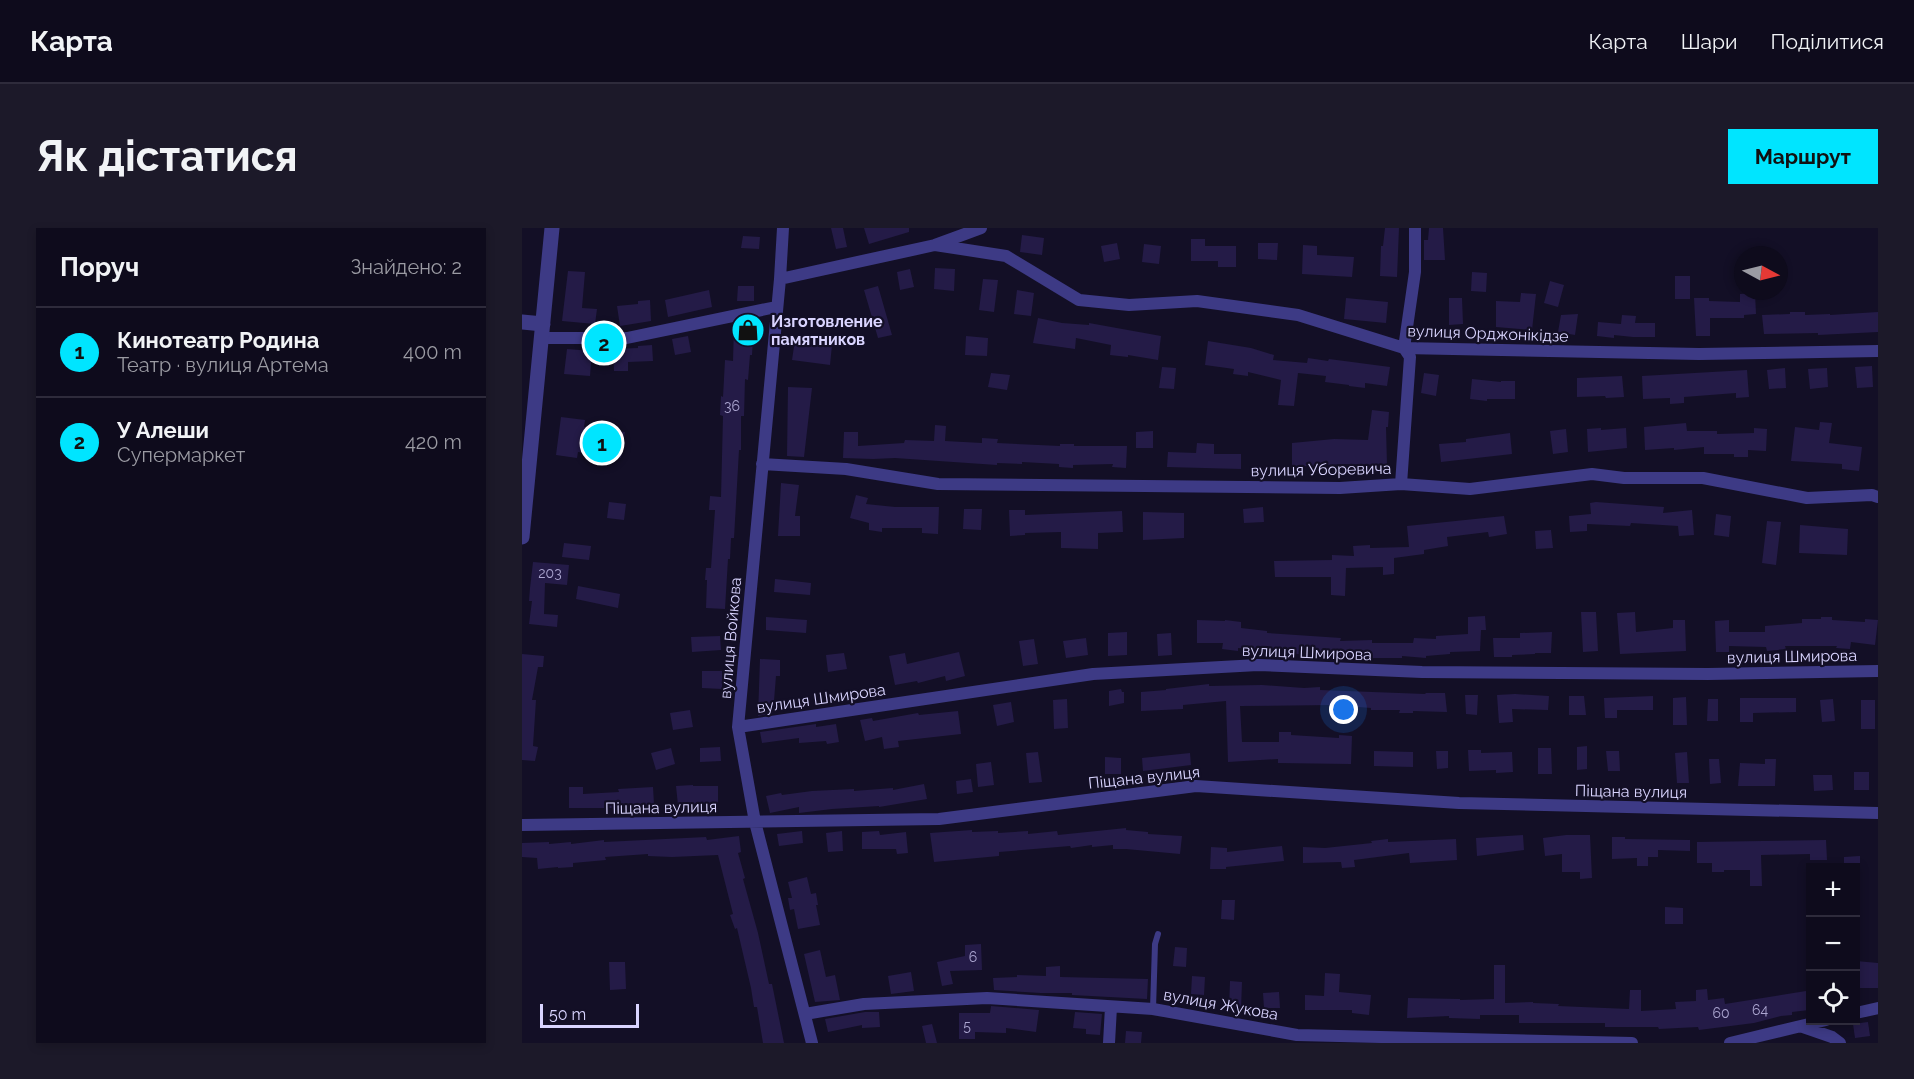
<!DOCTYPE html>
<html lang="uk">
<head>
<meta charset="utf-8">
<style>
	body { margin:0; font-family:Raleway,sans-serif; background:#1c1929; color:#f1f3f6 }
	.controls { position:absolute; right:18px; bottom:18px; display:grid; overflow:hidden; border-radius:0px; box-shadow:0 3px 9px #0003 }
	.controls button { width:54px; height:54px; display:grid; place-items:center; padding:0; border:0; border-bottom:2px solid #2e2b3b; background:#0e0b1c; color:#f1f3f6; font:30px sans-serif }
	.compass { position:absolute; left:1212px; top:18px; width:54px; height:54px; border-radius:50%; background:#0e0b1c; box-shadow:0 3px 9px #0003; rotate:97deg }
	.scale { position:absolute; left:18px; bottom:15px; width:99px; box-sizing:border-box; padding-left:6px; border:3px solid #d9d4ff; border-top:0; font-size:16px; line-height:21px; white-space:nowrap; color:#d9d4ff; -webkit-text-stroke:4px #130f26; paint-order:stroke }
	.you { position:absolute; left:822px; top:482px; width:21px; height:21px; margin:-15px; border:4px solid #fff; border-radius:50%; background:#1a73e8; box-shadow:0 0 0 9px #1a73e833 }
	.badge { display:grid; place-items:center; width:39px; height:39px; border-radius:50%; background:#00e5ff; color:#111; font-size:20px; font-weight:700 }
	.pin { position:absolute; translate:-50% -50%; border:3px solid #fff; box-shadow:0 2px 6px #0006 }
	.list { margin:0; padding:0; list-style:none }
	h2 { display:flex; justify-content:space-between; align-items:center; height:78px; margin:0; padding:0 24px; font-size:26px }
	h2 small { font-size:20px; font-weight:400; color:#9b9ba3 }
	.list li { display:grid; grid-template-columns:39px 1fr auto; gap:18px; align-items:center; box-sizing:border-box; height:90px; padding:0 24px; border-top:2px solid #2e2b3b }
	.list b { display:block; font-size:22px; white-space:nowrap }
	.list p { margin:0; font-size:20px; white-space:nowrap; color:#9b9ba3 }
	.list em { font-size:20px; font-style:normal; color:#9b9ba3 }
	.icon { flex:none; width:33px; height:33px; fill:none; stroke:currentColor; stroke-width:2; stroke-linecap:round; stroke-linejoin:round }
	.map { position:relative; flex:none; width:1356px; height:815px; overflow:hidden; border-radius:0px }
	header { display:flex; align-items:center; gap:36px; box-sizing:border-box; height:84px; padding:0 30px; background:#0e0b1c; border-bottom:2px solid #2e2b3b }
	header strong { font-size:28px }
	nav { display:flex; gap:33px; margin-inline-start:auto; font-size:21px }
	.intro { display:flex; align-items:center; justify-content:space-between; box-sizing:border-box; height:144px; padding:0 36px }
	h1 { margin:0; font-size:42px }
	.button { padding:15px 27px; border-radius:0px; background:#00e5ff; color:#111; font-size:21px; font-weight:700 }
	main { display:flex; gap:36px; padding:0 36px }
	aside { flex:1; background:#0e0b1c; border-radius:0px; box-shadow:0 3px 9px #0003 }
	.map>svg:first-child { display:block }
</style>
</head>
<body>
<header>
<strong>Карта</strong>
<nav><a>Карта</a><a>Шари</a><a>Поділитися</a></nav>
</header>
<div class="intro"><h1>Як дістатися</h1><a class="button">Маршрут</a></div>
<main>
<aside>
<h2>Поруч<small>Знайдено: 2</small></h2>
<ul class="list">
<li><span class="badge">1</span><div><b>Кинотеатр Родина</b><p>Театр · вулиця Артема</p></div><em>400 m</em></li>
<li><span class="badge">2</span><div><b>У Алеши</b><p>Супермаркет</p></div><em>420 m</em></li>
</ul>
</aside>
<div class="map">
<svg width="1356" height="815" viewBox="0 0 1356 815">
	<rect width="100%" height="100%" fill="#130f26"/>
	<path fill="#241b47" d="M309 0H321L325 19 314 21Z
		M342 0H387V4L347 16Z
		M863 0H877L875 49 858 48 859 18H861Z
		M907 0H921L923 32H902V12H906Z
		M500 7 522 10 520 27 498 24Z
		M221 8 238 9 237 21 219 20Z
		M669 11H683V18H714V39H696V33H669Z
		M595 15 598 31 582 34 579 18Z
		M736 15H756L755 32 736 31Z
		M622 16 639 18 637 36 620 34Z
		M781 17 795 18V27L832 29 830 49 780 46Z
		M413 40 433 41 432 63 412 61Z
		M388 41 392 59 378 62 375 44Z
		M46 43 63 44 60 80 75 81 73 96 40 93Z
		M950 44 965 45 964 64 949 63Z
		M1153 48H1168V71H1153Z
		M461 51 476 52 472 84 457 82Z
		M1028 53 1042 57 1036 79 1022 75Z
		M216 58H232V73H215Z
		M356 58 370 107 356 110 342 62Z
		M187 62 190 79 146 89 143 72Z
		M495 62 512 65 509 88 492 86Z
		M999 65 1014 66 1010 102 974 99V73L998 74Z
		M1233 65 1234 86 1222 87V90H1188V108H1174L1172 70H1187V73L1218 74V66Z
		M824 70 866 74 864 95 822 91Z
		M927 70H940L941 96 927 97Z
		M128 72 129 93 98 98 95 78 116 76V73Z
		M1268 84H1283V87L1308 86V87L1356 84V104L1296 107V105L1242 106 1240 87 1268 86Z
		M1056 86 1053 107 1036 104 1039 87Z
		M1100 87 1114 88 1113 95H1133V109H1111L1092 107V110L1075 108 1076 94 1099 96Z
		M516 90 540 95 567 97V95L639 108 636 132 606 127V129L588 127 589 117 554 110 553 121 511 115Z
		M232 94 230 127H228L226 152 223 151 222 188H219V222H217L212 310H209L208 331H206L203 381 184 380 185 352H183L184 340H189L193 282H187L188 268 199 269 201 188 198 187 199 168 201 169 203 132 211 133 212 98Z
		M166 108 169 124 153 127 150 111Z
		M444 108 466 110 465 128 443 127Z
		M273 112 310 117 308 137 270 132Z
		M686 113 729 120 752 127 751 132 785 135 786 130 806 133 807 131 868 139 865 158 843 155V160L827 158V157L803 154 804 148 776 145 772 178 756 177 759 152 726 144V148L711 146 712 141 683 137Z
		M130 117 131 133 106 134V143H92L91 121 116 120V118Z
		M45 121 70 123 68 148 42 146Z
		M1350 138 1351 159 1335 160 1333 139Z
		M640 139 654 140 652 161 637 160Z
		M1263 140 1264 160 1247 161 1245 142Z
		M1305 140 1306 159 1288 161 1286 141Z
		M1225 142 1227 169 1214 170V165L1162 169V175L1148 176V170L1121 171 1120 148Z
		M469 145 488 147 485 162 466 159Z
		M902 145 917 147 914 168 899 165Z
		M1100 148 1102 169 1084 170 1083 168 1055 169V150Z
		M950 151 979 154V153H993V171H965V173L948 171Z
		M266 159 290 160 282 229 265 228Z
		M850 182 867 184 866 199H864L865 237 821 236 770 239V215L812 211 846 212Z
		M39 189 63 192 62 199 103 204 99 230 56 224 55 230 34 227Z
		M1298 194 1310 195 1307 215 1340 219 1337 243 1320 241V236L1269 233 1273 199 1297 202Z
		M1164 195 1165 203H1195V206L1232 205V200L1245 201 1244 223 1226 222V229H1212V226H1182V219L1152 222V220L1123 222 1122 199Z
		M413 197 424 198 423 213 460 215V210L476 211 475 215 538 218V216H552V218H605L604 240 590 239 591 236 551 237V240L537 239V236L500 234V236L475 235V237L373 230 351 231 321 230 322 204H336V218L382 215 383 212 412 213Z
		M1079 200V202L1104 200 1105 220 1066 224 1065 201Z
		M1044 201 1046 224 1031 226 1028 203Z
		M631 203V220H614V204Z
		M988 205 990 226 919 234 917 216 944 214V211Z
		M675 215 692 216V226H719V241L645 239 646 224 674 225Z
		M259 255 277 257 273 288H278V308H256Z
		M334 267 346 270 344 276 373 279H417L416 306 400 305V300H360V304L347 302V295L328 290Z
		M87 274 104 276 102 292 85 290Z
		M1074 274 1142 279 1141 285 1170 282 1172 307 1157 308 1156 298 1109 295 1108 298 1065 296V303L1048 304 1047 288 1069 286 1068 275Z
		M741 279 742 294 722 295 721 281Z
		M442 281H460L459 302 441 301Z
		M487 282H503V287L600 283 601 304 576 305V321L539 320V304L503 305V307L488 308Z
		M621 284 662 285V310L621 312Z
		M1194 286 1209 288 1207 309 1192 307Z
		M982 288 985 306 967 309 966 304 925 309 926 318 902 322V326L872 330V346L861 347V339L824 340 823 368 809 367V349H753L752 333 810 332V327L832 328 831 318 848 317V320L887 319 885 298Z
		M1245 293 1259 294 1254 337 1240 335Z
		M1278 297 1326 301 1325 327 1277 325Z
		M1029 302 1031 320 1014 321 1013 303Z
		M42 315 69 318 67 332 40 329Z
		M11 334 47 337 45 357 23 355 22 386 36 387 35 399 7 396 10 373H7L8 360Z
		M253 351 289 355 288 367 252 364Z
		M56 358 98 366 96 380 54 371Z
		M1059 384H1074L1076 423 1061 424Z
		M1113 384 1114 404 1151 400V392H1163L1164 423 1098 426 1095 385Z
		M963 388 964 402H959L958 423 928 424V426L904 428V430L880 428V430H817L716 420V423L700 421 701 415H675V392L703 393V392L719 394V400L745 403V405L819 410 818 413 850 412V415H891L892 410 914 411V408L946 406V389Z
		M244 389 285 392 284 405 244 402Z
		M1299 389H1310V392L1343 394V391L1356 392 1353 417 1329 414 1328 421 1314 420 1315 418H1263L1264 421 1245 423 1244 419 1207 418V424H1194L1193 393 1207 392V404H1243V398L1280 395V391H1299Z
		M605 404V427L586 428V405Z
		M1030 404 1029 425H1013V426L990 427V429H972L971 410H998V405Z
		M649 405 650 427 636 428 635 406Z
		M198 408 199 422 170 424 169 409Z
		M564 410 566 427 544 430 541 413Z
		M512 411 516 436 501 438 497 413Z
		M437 424 443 448 424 453 423 448 396 455 395 453 373 457 367 428 383 425 385 436Z
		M322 425 325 441 306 444 304 427Z
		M0 426 22 428 21 439H16L10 472H14L11 518 16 519 13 533 0 532Z
		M238 431 258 432V448H254L251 485 236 488Z
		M180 443H200V461L180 460Z
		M687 456V458L740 457 782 460 798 459V462L903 466 904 465H923L925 484 891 483V485H877L878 482H849V480L811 477 718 478 720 514H757V504H769V507L817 510V507L830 508 829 536 756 535V531L706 534 704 473 661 477V481L619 483V464L644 462V461Z
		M599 461 600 464H602V475L587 478V463Z
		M993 466 1027 468 1026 482 990 481 991 494 977 495 975 467Z
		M943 467H956L955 487 944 486Z
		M1047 468H1062L1064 487H1047Z
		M1131 468V482H1095V490H1083L1082 470Z
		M1164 469 1165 497H1151V470Z
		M1218 470H1274V484L1231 485V494H1218Z
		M545 471 546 500 532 501 531 472Z
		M1186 471H1196V493H1185Z
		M1311 471 1313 493 1300 494 1298 472Z
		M1339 472H1353V501H1339Z
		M489 474 492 494 475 498 471 477Z
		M168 482 171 499 151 502 148 485Z
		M436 483 439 506 376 513 377 519 362 521 360 509 343 513 338 492 350 490 351 493 396 485 397 487Z
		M294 496V499L314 496 317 514 305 516 304 513 277 515V510L240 515 238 504Z
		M1065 518V541L1055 542V519Z
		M198 519 199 533 178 534V520Z
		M149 520 153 536 134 542 129 525Z
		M1016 520H1029L1030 546H1016Z
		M946 522H959V525L990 524 991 544 974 545V542L947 543Z
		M852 523 891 524V539L852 538Z
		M914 523H926V540L915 541Z
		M1084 523H1097L1098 543H1086Z
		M516 524 520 554 507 555 504 525Z
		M1165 524 1167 555H1155L1153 525Z
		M668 525 669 537 621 543 620 530Z
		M583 529 599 530V546H583Z
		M1187 531H1197L1199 555 1188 556Z
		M1243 531H1254L1253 558H1216L1218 535 1243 536Z
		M469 534 472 557 456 559 454 536Z
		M1332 544H1347V562H1332Z
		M1291 547H1310L1311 562 1292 563Z
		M449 551 451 564 435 566 434 553Z
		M402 556 405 571 357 579V578L310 581 277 585V579L248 585 244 568 259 565 260 567 290 563 332 561V563L371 560V562Z
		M171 557V558H196V579H182V576L156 577 154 558Z
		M47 559H61V566L97 564 96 561 131 559 132 576 98 580H47Z
		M604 600V602L626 604V606L660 608 658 626 604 621H591V617L570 619V617L549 620 548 618 477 624V628L412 634 408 605 450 602V604L476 603V605L506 603V606L535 603 536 607Z
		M280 603 281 615 257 618 255 606Z
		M320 603 321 623 306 624 304 605Z
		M357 603 358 607 384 604 386 625 375 626 374 621H340V604Z
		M1001 607 1002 622 955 628 954 610Z
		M1044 607H1068L1070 650 1058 651V644H1040V626L1023 628 1021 610Z
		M217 608 219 624 216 625 223 650 221 651 236 705 247 756H250L262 815H241L235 779H232L229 760 215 700 213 701 208 687 211 686 196 627 150 629 126 628V626L83 629 84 632 51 635V639L36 640V639L16 641 15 630 0 629V615L27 614V616L49 614V616L82 612V614L184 609 185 612Z
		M1090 609H1103V611L1168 612V623L1136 622V629H1126V638H1115V630L1090 631Z
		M866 611V614L934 611 935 632 888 635 887 625 832 632 833 639 820 640 819 634 781 635V619L803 620 850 615 849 613Z
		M1304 612 1305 632H1288V626L1239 627 1240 658H1228V642H1202V644H1190V635H1175V614Z
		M760 618 762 633 704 639V641H688L689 619 705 620V624Z
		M1338 628V639H1322V629Z
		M285 649 289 666 294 665 296 677H294L298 697 276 701 272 681 268 682 266 670H270L266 654Z
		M700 672H713L712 692 699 691Z
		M1143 679 1161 680V696H1143Z
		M459 716 460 742 428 743 431 756 420 758 415 734 443 728V717Z
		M653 719 665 720 664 739 651 738Z
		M298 722 304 749 313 747 318 772 293 774 282 726Z
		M1334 733 1356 735V760H1334Z
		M87 734H103L104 761 88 762Z
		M972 737H983V775L1011 774V775L1037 776 1036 778 1107 781 1108 762H1119V783L1154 781 1153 774 1174 773V762L1185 761 1186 772 1202 770 1203 776 1284 763 1287 782 1270 784V787L1259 788 1232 795 1177 802 1176 799 1137 801 1136 799H1083V795H997V787H958V791L927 790V788L885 790 886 770 938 771V772L972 771Z
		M538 738V749L626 751 625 771 550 767V765H519L472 762 471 750 495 749V747L524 748V739Z
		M389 744 392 763 369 766 366 748Z
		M803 745 818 746 817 764 849 767 847 787 830 785V782H783V767L802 768Z
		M670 748 683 749 682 767 669 766Z
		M708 753 720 754 719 781H707Z
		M757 764 758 780H742L741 765Z
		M469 778 517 782 514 804 484 800V805L453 804V811H437V785H468Z
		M343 784H357L358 799 340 800V797L306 804 303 791Z
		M553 784 580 786 578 807 564 806V801L551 800Z
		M1346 794 1348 808 1333 810 1331 796Z
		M410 796 415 815H404L400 798Z
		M604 803 620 804 619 815H603Z"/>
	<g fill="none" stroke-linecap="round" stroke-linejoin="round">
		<path stroke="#3d3a85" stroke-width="6" d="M631 781 633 716 636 706"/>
		<path stroke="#3d3a85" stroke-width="12" d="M261 0 258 51 216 499 233 594 290 815
			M413 17 484 28 557 72 607 77 675 73 776 87 882 120 1177 126 1356 123
			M258 51 413 17 459 0
			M20 110H105L254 79
			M240 236 324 241 416 256 818 260 879 256 948 261 1070 246 1102 250H1181L1285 270 1350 267 1356 269
			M879 256 888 129 882 120 893 44V0
			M216 499 571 446 736 437 900 444 1186 446 1356 443
			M0 597 417 591 674 558 937 575 1356 585
			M1334 785 1356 780
			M283 786 342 776 465 770 631 781 775 807 1110 815
			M1281 799 1310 809 1318 815
			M587 815 589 779
			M1208 815 1304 792"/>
		<path stroke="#3d3a85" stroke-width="15" d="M0 94 21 96
			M0 309 30 0"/>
	</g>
	<defs>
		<g id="shop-disc" transform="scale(1.725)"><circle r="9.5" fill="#00e5ff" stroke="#130f26"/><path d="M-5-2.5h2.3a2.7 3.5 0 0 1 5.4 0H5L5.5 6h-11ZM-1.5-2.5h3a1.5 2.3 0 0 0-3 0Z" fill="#111"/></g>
	</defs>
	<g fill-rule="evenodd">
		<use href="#shop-disc" x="226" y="102"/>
	</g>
	<g text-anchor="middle" stroke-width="4.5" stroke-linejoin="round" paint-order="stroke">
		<g font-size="14" fill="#aca6d1">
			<text x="210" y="183">36</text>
			<text x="28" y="350">203</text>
			<text x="451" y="734">6</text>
			<text x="1238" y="787">64</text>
			<text x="1199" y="790">60</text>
			<text x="445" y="803">5</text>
		</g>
		<g font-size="16" font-weight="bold" fill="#d9d4ff" stroke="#130f26" text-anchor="start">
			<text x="249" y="99">Изготовление<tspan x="249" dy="18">памятников</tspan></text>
		</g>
		<g font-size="16" fill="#d9d4ff" stroke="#130f26">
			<text transform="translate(966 105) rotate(2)" y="6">вулиця Орджонікідзе</text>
			<text transform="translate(799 241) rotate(-1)" y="6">вулиця Уборевича</text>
			<text transform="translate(208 410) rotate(-85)" y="6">вулиця Войкова</text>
			<text transform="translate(785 424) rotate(2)" y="6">вулиця Шмирова</text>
			<text transform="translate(1270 428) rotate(-1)" y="6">вулиця Шмирова</text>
			<text transform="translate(299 470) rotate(-8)" y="6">вулиця Шмирова</text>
			<text transform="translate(622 549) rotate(-6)" y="6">Піщана вулиця</text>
			<text transform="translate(1109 563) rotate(1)" y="6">Піщана вулиця</text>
			<text transform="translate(139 579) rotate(-1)" y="6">Піщана вулиця</text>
			<text transform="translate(699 776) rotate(10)" y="6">вулиця Жукова</text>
		</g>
	</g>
</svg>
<div class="controls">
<button>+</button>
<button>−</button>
<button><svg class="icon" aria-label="locate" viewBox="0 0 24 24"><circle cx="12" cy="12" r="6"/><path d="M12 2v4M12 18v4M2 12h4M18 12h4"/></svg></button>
</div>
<svg class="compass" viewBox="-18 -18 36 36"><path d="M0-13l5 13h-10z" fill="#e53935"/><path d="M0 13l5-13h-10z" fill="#9b9ba3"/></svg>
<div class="scale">50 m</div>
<div class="you"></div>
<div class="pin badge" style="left:80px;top:215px">1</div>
<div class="pin badge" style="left:82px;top:115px">2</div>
</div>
</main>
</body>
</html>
